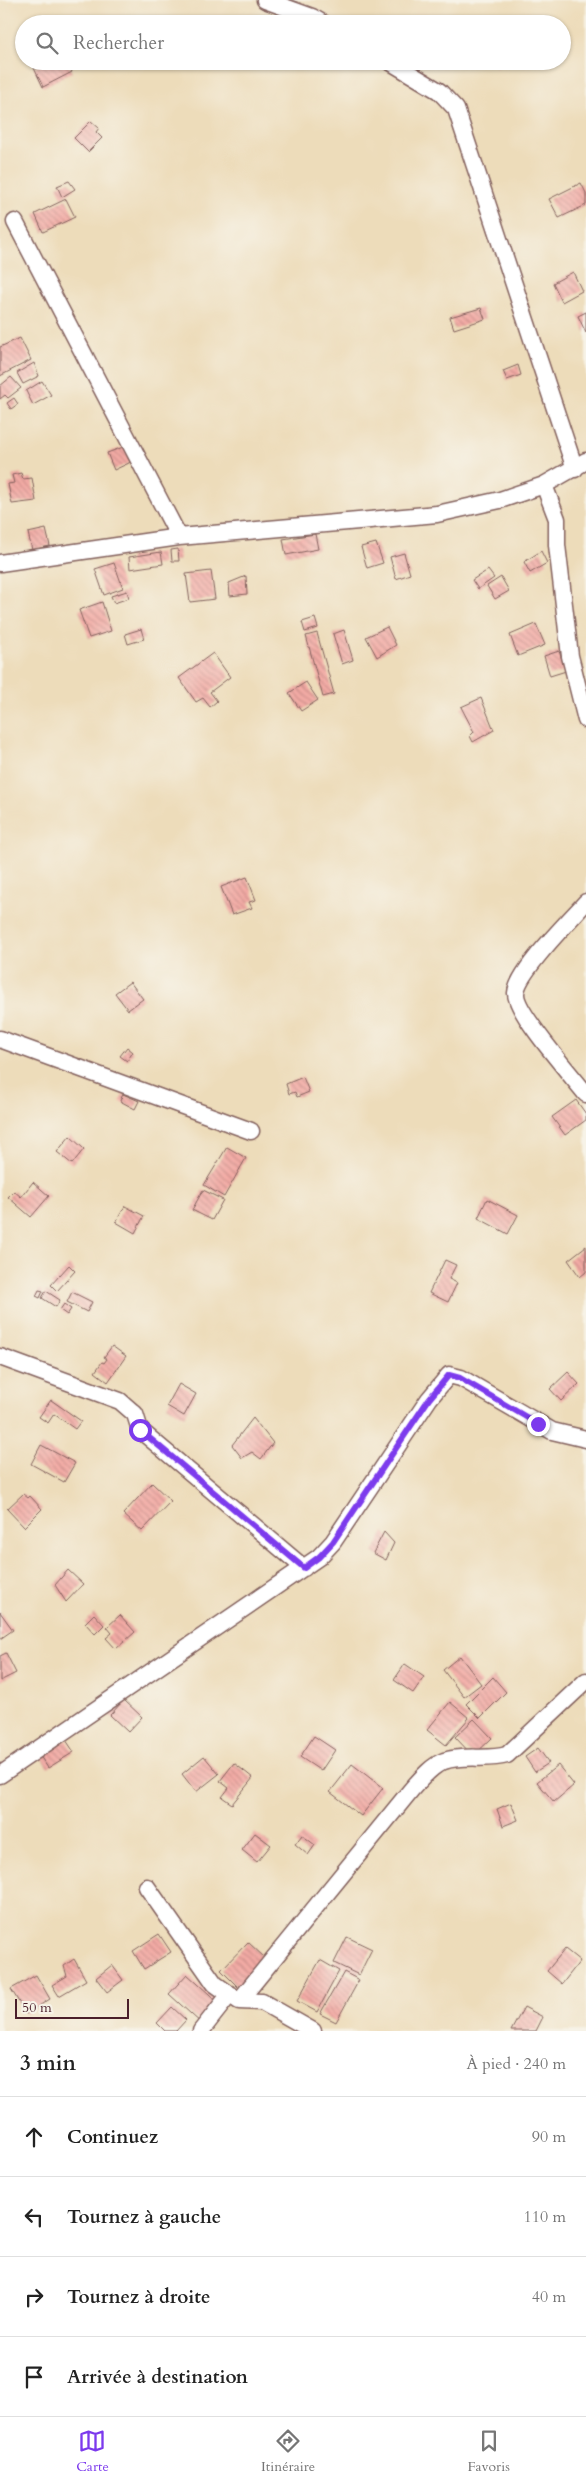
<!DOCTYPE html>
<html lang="fr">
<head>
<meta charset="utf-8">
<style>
	body { margin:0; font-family:Cardo,serif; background:#f6f6f6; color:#222 }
	.scale { position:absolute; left:15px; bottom:12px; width:114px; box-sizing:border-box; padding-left:5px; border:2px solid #4a1f2b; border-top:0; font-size:14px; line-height:18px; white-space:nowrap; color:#4a1f2b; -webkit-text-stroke:4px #f7f3e8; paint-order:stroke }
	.stop { position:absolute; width:15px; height:15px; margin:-11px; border:4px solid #7c3aed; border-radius:50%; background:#fff }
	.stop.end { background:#7c3aed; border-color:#fff; box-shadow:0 1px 5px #0008 }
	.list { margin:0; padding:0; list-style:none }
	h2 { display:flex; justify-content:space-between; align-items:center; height:65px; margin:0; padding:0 20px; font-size:21px }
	h2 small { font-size:16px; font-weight:400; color:#767676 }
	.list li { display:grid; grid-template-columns:32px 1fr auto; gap:15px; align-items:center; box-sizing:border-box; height:80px; padding:0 20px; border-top:1px solid #e0e0e0 }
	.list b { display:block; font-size:19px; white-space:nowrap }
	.list em { font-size:16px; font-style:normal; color:#767676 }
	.icon { flex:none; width:28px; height:28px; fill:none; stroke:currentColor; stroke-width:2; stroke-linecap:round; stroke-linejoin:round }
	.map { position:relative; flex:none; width:586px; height:2031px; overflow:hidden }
	.search { position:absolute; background:#fff; box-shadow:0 1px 4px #0004; left:15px; right:15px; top:15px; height:55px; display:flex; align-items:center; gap:12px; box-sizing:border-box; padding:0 18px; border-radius:28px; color:#767676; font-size:19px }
	.sheet { height:385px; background:#fff }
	nav { display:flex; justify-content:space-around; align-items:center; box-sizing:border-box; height:70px; border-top:1px solid #e0e0e0; background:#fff; font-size:14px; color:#767676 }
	nav a { display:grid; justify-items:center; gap:2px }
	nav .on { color:#7c3aed }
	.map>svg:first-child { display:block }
</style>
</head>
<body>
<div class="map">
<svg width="586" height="2031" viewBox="0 0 586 2031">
	<defs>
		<pattern id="building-back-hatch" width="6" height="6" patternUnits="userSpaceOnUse" patternTransform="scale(1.25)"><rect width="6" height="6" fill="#f3aba5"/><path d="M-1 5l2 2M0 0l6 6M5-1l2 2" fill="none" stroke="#c78b87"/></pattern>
	</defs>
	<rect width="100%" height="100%" fill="#f7f3e8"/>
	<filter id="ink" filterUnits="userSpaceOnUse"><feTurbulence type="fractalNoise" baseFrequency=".02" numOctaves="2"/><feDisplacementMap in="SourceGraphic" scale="10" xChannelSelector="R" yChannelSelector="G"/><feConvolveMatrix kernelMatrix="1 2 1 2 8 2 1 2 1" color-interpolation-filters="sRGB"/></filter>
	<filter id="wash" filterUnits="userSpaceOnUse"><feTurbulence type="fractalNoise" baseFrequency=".0096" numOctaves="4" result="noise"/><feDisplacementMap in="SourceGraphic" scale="20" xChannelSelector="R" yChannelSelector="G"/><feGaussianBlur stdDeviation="1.12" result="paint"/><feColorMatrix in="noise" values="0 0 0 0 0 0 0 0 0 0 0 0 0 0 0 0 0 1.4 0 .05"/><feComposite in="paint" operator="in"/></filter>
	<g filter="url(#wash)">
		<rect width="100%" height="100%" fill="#eddcba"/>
		<g id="blocks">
			<path fill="url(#building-back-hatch)" d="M49 61H67L72 72 43 87 34 68Z
				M492 61H503L496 67Z
				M91 121 99 128 96 132 102 138 88 152 74 138Z
				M69 181 75 189 62 197 57 186Z
				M581 183 586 193V205L559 218 549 199Z
				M66 199 75 217 43 232 35 214Z
				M573 272 582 291 562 302 553 283Z
				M481 308 485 319 454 329 450 317Z
				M586 312V333L578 316Z
				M20 338 31 360 0 376V347Z
				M34 363 39 376 23 384 17 373Z
				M518 365 521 375 507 380 503 371Z
				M11 377 21 388 8 398 5 395 0 399V386Z
				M42 381 51 395 33 405 26 391Z
				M14 398 18 404 11 409 7 403Z
				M126 446 131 459 129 463 114 470 107 453Z
				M21 473 23 479 32 478 36 501 12 504 8 484 14 483 12 475Z
				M46 529 50 546 32 550 28 533Z
				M315 534 318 549 286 555 283 539Z
				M376 543 383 563 367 568 361 547Z
				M178 549 179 561H172L171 550Z
				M541 551 547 563 530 573 524 562Z
				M161 552 163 564 130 569 129 557Z
				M404 553 410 574 396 579 390 557Z
				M114 563 123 588 104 595 95 569Z
				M488 570 494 578 478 589 472 580Z
				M211 571 215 599 190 602 186 574Z
				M246 576 247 594 230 596 229 583Z
				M501 577 509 591 495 599 487 586Z
				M127 591 129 598 114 603 111 596Z
				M102 602 111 631 89 638 79 610Z
				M315 618 318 628 305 632 302 622Z
				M536 624 545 645 518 656 510 635Z
				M387 627 396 645 377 657 366 637Z
				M141 629 144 639 128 644 125 634Z
				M344 630 353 660 342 664 333 634Z
				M317 633 334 694 323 697 306 636Z
				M559 651 566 671 550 676 544 656Z
				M213 653 230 677 210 692 217 701 210 707 203 698 196 702 179 678Z
				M306 682 318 700 301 711 289 693Z
				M481 698 494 730 473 742 470 736 474 732 461 707Z
				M247 877 256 900 249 902 252 908 232 915 221 887Z
				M130 982 143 999 128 1010 115 993Z
				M127 1047 133 1052 127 1061 120 1056Z
				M303 1077 309 1092 297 1097 295 1092 289 1094 286 1084Z
				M123 1094 139 1101 135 1109 120 1101Z
				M576 1100 586 1114V1120L565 1135 552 1117Z
				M70 1136 84 1149 72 1164 57 1152Z
				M227 1147 246 1158 224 1197 204 1185Z
				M33 1182 49 1196 31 1217 8 1197 14 1191 21 1197Z
				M203 1190 223 1200 212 1220 192 1210Z
				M487 1199 518 1215 508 1234 478 1218Z
				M125 1206 144 1216 135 1233 116 1222Z
				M586 1246V1272L580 1277 568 1260Z
				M445 1260 456 1265 449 1279 457 1283 448 1302 429 1293Z
				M69 1265 75 1271 57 1291 51 1285Z
				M39 1290 43 1291 40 1298 36 1296Z
				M46 1291 60 1300 56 1307 42 1298Z
				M72 1292 92 1302 87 1312 67 1302Z
				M64 1304 71 1309 67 1315 60 1310Z
				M112 1346 126 1356 108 1382 95 1372 102 1362 104 1363 107 1359 104 1357Z
				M568 1372 579 1384 561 1401 550 1389Z
				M179 1384 196 1394 184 1416 167 1406Z
				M51 1400 81 1421 75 1429 54 1414 48 1423 39 1417Z
				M253 1418 273 1443 261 1459 252 1452 242 1458 232 1445Z
				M41 1445 75 1463 64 1482 31 1464Z
				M152 1483 171 1501 142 1531 123 1514Z
				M23 1494 28 1498 30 1496 42 1509 24 1527 7 1509Z
				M384 1532 394 1543 386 1560 373 1553Z
				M68 1570 83 1584 66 1602 55 1585Z
				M0 1612 13 1630 0 1639Z
				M94 1614 104 1625 95 1634 85 1623Z
				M120 1615 135 1632 116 1649 106 1638 112 1633 107 1627Z
				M6 1653 16 1673 0 1681V1656Z
				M460 1656 481 1684 464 1697 443 1670Z
				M405 1664 424 1677 413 1693 394 1680Z
				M493 1677 506 1692 480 1718 466 1704Z
				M124 1700 142 1717 128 1732 110 1715Z
				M450 1702 469 1718 446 1745 427 1730Z
				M474 1719 492 1738 473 1756 455 1737Z
				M314 1736 335 1750 321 1771 300 1757Z
				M66 1740 74 1752 48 1768 40 1756Z
				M538 1748 549 1763 535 1772 525 1757Z
				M204 1756 219 1774 196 1792 182 1774Z
				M234 1763 253 1778 232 1804 222 1797 229 1788 220 1781Z
				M352 1764 383 1788 361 1816 330 1792Z
				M558 1765 574 1785 554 1802 537 1782Z
				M511 1803 518 1820 503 1826 497 1809Z
				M255 1833 271 1845 257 1862 242 1850Z
				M302 1835 315 1845 308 1855 295 1844Z
				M159 1934 171 1952 144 1969 133 1951Z
				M347 1937 372 1949 359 1975 334 1963Z
				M248 1942 266 1959 239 1988 221 1970Z
				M565 1949 580 1961 562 1984 547 1971Z
				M74 1959 86 1980 59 1996 52 1985 67 1976 64 1966Z
				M320 1960 339 1971 317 2012 297 2001Z
				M112 1965 123 1980 107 1992 96 1978Z
				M344 1972 359 1980 336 2022 320 2014Z
				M187 1974 220 2004 202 2024 169 1994Z
				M36 1975 50 1999 26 2014 11 1989Z
				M172 2007 186 2020 176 2031H165L157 2023Z
				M524 2007 543 2017 536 2031H511Z"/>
		</g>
	</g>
	<g filter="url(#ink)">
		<use href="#blocks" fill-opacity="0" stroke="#83615d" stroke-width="1"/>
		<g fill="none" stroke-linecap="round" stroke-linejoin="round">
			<g stroke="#83615d" stroke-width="19">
				<path id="minor" d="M265 0 312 17 324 24
					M389 61 439 91 456 109 575 469
					M15 222 179 537
					M544 485 557 519V545L570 656 586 720
					M0 563 179 537 437 514 500 500 544 485 586 461
					M586 902C570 920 517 972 516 993 515 1012 572 1076 586 1094
					M0 1039 251 1131
					M0 1357 120 1401 135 1414 140 1430 304 1568
					M0 1775 319 1557 333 1542 429 1399 449 1375 461 1378 552 1431 586 1439
					M147 1887 215 1984 239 2001 262 2002 313 2031
					M239 2001 411 1790C420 1780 431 1766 444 1761 464 1754 487 1761 507 1755L586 1681
					M201 2031 230 1994"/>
			</g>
			<use href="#minor" stroke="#fff" stroke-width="16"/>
		</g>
	</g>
	<g fill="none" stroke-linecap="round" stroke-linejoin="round" filter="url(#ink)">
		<path stroke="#7c3aed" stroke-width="6" d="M140 1430 304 1568 319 1557 333 1542 429 1399 449 1375 460 1378 538 1424"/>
	</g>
</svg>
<div class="scale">50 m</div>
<div class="stop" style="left:140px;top:1430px"></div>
<div class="stop end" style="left:538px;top:1424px"></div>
<div class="search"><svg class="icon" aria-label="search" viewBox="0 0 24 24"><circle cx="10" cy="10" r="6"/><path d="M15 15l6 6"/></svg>Rechercher</div>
</div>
<section class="sheet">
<h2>3 min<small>À pied · 240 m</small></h2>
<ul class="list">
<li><svg class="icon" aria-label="ahead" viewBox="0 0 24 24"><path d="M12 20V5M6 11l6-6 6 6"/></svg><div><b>Continuez</b></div><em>90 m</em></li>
<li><svg class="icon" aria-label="left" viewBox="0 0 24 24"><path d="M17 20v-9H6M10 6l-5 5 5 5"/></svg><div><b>Tournez à gauche</b></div><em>110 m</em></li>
<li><svg class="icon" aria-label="right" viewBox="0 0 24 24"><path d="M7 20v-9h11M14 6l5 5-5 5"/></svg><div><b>Tournez à droite</b></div><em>40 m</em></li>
<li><svg class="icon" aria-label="arrive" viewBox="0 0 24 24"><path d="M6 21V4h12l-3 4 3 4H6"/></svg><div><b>Arrivée à destination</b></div></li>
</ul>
</section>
<nav>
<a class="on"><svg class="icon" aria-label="map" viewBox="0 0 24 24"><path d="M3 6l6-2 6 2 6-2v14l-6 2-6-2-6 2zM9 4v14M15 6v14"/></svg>Carte</a>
<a><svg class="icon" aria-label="directions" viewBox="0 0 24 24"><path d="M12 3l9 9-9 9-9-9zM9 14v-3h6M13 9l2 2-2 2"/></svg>Itinéraire</a>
<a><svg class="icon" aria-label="saved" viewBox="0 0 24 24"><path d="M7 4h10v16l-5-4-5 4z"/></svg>Favoris</a>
</nav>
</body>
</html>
